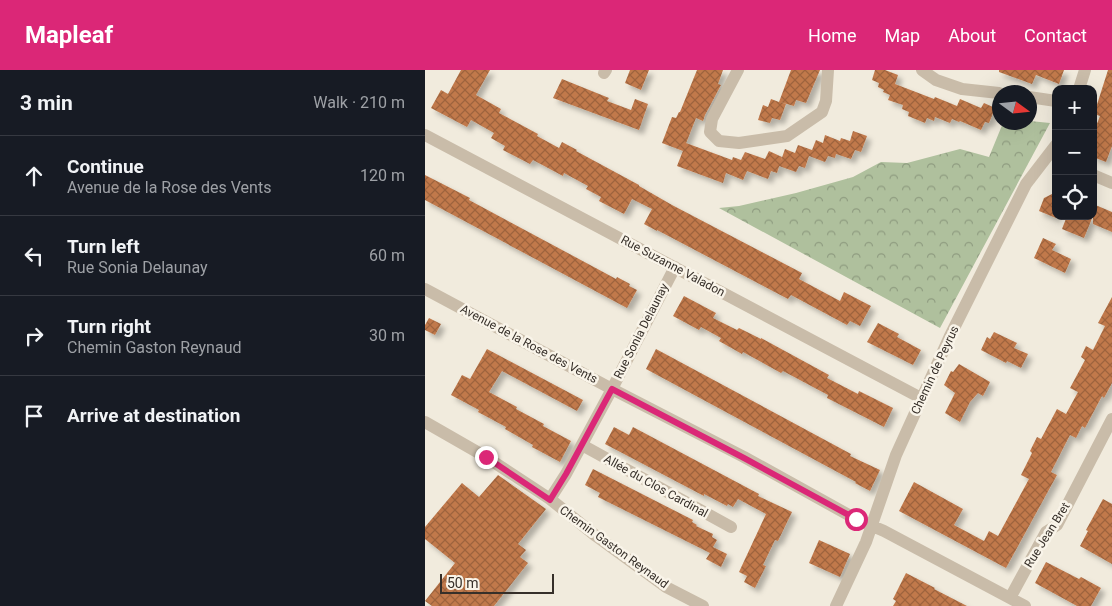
<!DOCTYPE html>
<html lang="en">
<head>
<meta charset="utf-8">
<style>
	body { margin:0; font-family:Roboto,sans-serif; background:#20242c; color:#f1f3f6 }
	.controls { position:absolute; right:15px; top:15px; display:grid; overflow:hidden; border-radius:10px; box-shadow:0 5px 20px #0002 }
	.controls button { width:45px; height:45px; display:grid; place-items:center; padding:0; border:0; border-bottom:1px solid #363941; background:#171b24; color:#f1f3f6; font:25px sans-serif }
	.compass { position:absolute; left:567px; top:15px; width:45px; height:45px; border-radius:50%; background:#171b24; box-shadow:0 5px 20px #0002; rotate:105deg }
	.scale { position:absolute; left:15px; bottom:12px; width:114px; box-sizing:border-box; padding-left:5px; border:2px solid #362f29; border-top:0; font-size:14px; line-height:18px; white-space:nowrap; color:#362f29; -webkit-text-stroke:4px #f9f4e9; paint-order:stroke }
	.stop { position:absolute; width:15px; height:15px; margin:-11px; border:4px solid #db2777; border-radius:50%; background:#fff }
	.stop.end { background:#db2777; border-color:#fff; box-shadow:0 1px 5px #0008 }
	.list { margin:0; padding:0; list-style:none }
	h2 { display:flex; justify-content:space-between; align-items:center; height:65px; margin:0; padding:0 20px; font-size:21px }
	h2 small { font-size:16px; font-weight:400; color:#9ea1a6 }
	.list li { display:grid; grid-template-columns:32px 1fr auto; gap:15px; align-items:center; box-sizing:border-box; height:80px; padding:0 20px; border-top:1px solid #363941 }
	.list b { display:block; font-size:19px; white-space:nowrap }
	.list p { margin:0; font-size:16px; white-space:nowrap; color:#9ea1a6 }
	.list em { font-size:16px; font-style:normal; color:#9ea1a6 }
	.icon { flex:none; width:28px; height:28px; fill:none; stroke:currentColor; stroke-width:2; stroke-linecap:round; stroke-linejoin:round }
	.map { position:relative; flex:none; width:687px; height:536px; overflow:hidden }
	header { display:flex; align-items:center; gap:30px; box-sizing:border-box; height:70px; padding:0 25px; background:#db2777; color:#fff }
	header strong { font-size:24px }
	nav { display:flex; gap:28px; margin-inline-start:auto; font-size:18px }
	main { display:flex }
	aside { flex:1; background:#171b24 }
	.map>svg:first-child { display:block }
</style>
</head>
<body>
<header>
<strong>Mapleaf</strong>
<nav><a>Home</a><a>Map</a><a>About</a><a>Contact</a></nav>
</header>
<main>
<aside>
<h2>3 min<small>Walk · 210 m</small></h2>
<ul class="list">
<li><svg class="icon" aria-label="ahead" viewBox="0 0 24 24"><path d="M12 20V5M6 11l6-6 6 6"/></svg><div><b>Continue</b><p>Avenue de la Rose des Vents</p></div><em>120 m</em></li>
<li><svg class="icon" aria-label="left" viewBox="0 0 24 24"><path d="M17 20v-9H6M10 6l-5 5 5 5"/></svg><div><b>Turn left</b><p>Rue Sonia Delaunay</p></div><em>60 m</em></li>
<li><svg class="icon" aria-label="right" viewBox="0 0 24 24"><path d="M7 20v-9h11M14 6l5 5-5 5"/></svg><div><b>Turn right</b><p>Chemin Gaston Reynaud</p></div><em>30 m</em></li>
<li><svg class="icon" aria-label="arrive" viewBox="0 0 24 24"><path d="M6 21V4h12l-3 4 3 4H6"/></svg><div><b>Arrive at destination</b></div></li>
</ul>
</aside>
<div class="map">
<svg width="687" height="536" viewBox="0 0 687 536">
	<defs>
		<pattern id="forest-crowns" width="20" height="18" patternUnits="userSpaceOnUse" patternTransform="scale(1.25)"><rect width="20" height="18" fill="#afc09d"/><path d="M2 6a3 3 0 1 1 6 0M12 15a3 3 0 1 1 6 0" fill="none" stroke="#8f9c80"/></pattern>
		<pattern id="building-cross-hatch" width="8" height="8" patternUnits="userSpaceOnUse" patternTransform="scale(1.25)"><rect width="8" height="8" fill="#c1794b"/><path d="M0 0l8 8M0 8l8-8" fill="none" stroke="#9e643e"/></pattern>
		<filter id="shadow"><feDropShadow dx="4.5" dy="4.5" stdDeviation="2.5" flood-color="#0004"/></filter>
	</defs>
	<rect width="100%" height="100%" fill="#f1ebdd"/>
	<path fill="url(#forest-crowns)" d="M605 51 625 53 515 258 294 138 314 136 371 123 428 107 456 92 482 93 535 79 564 87 578 53 604 52Z"/>
	<path fill="url(#building-cross-hatch)" filter="url(#shadow)" d="M36 0H65L51 25 76 39 74 43 113 64 112 66 134 78 137 72 152 80 151 81 214 115V116L247 135 377 203 374 209 415 231 419 222 446 236 435 256 425 251 422 255 366 225 363 229 232 160V161L219 154 227 139 207 129 199 144 174 131 176 127 161 119 163 116 139 103 138 106 108 90 105 94 78 80 80 76 66 68 69 63 46 50 42 57 6 38 16 20 23 24Z
		M205 0H224L216 20 200 13Z
		M272 0H298L293 14 296 15 280 45 278 51 271 48 258 81 237 73 247 47 251 48 254 42H255Z
		M366 0H395L381 33 371 30 369 36 355 32 361 34 355 50 347 48 345 53 333 50 338 35 343 37 346 29 354 32Z
		M450 0H460L473 5 470 14 509 29 510 27 532 36 535 29 556 38 559 33 570 38 564 53 560 52 556 60 535 51 534 52 527 49 525 53 510 47 509 51 502 48 500 53 483 46 484 42 477 39 478 35 463 30 465 25 458 22 459 20 453 17 454 13 447 10Z
		M574 0H639L634 14 611 5 607 14 574 2Z
		M683 0H687V76L681 92 668 87V64L675 46 669 44Z
		M137 9 184 28 182 31 206 40 210 29 223 34 214 60 128 28Z
		M428 61 442 66 436 82 430 80 426 89 411 84 410 88 403 86 400 92 384 86 380 98 374 96 371 102 354 96 360 79 370 83 373 75 387 80 391 70 398 73 400 65 415 71 416 68 425 71Z
		M261 73 307 90 308 87 316 90 320 82 340 89 344 81 357 87 352 103 346 101 343 109 322 101 318 110 301 103 298 113 252 96Z
		M0 105 45 128 44 130 180 203 191 209 192 207 205 214 204 216 212 220 202 238 0 130Z
		M631 122V148L614 141 619 128Z
		M668 134 687 142V162L668 154V146L659 168 637 159 642 146H668Z
		M618 168 631 174 627 180 646 189 640 203 609 188Z
		M259 226 291 243 288 248 312 260 314 258 336 269V268L404 305 402 308 433 324 434 321 468 338 459 357 402 328 403 325 358 301 356 303 318 282 317 284 294 271 296 268 276 257 274 260 248 246Z
		M687 227V313L679 328 677 326 660 358 657 356 651 368 645 365 626 402 632 405 581 498 474 441 489 412 538 439 529 455 559 471 564 461 573 466 604 409 596 405 607 383 605 381 612 367 616 369 632 339 641 344 653 322 645 318 660 290 656 287 661 276 668 280 680 256 673 253Z
		M4 248 16 254 10 265 0 260V255Z
		M453 253 474 264 472 267 496 280 488 295 442 272Z
		M569 262 592 273 589 278 603 284 596 298 582 291 581 293 556 280 562 267 565 269Z
		M62 279 158 330 152 341 77 301 64 322 92 337 91 339 119 354 118 356 146 371 135 392 107 377 108 375 80 359 81 357 53 342 54 340 26 325 37 305 45 309Z
		M231 279 426 384 425 386 455 400 445 421 430 413 431 412 221 299Z
		M534 294 565 312 558 326 553 323 545 332 535 352 520 343 530 323 519 315 526 301 528 302Z
		M189 357 204 365 208 357 334 424 333 426 367 442 353 471 350 470 338 495 341 496 330 518 319 512 322 506 314 502 341 444 313 429 308 437 303 434 302 436 279 424V426L180 374Z
		M168 399 268 450 267 452 272 455 271 456 288 464 287 467 292 470 288 477 302 484 296 497 281 489 285 483 173 427 175 423 160 415Z
		M73 405 121 439 93 474 101 480 95 487 103 493 69 536H7L0 531 30 493 0 469V457L37 413 54 427Z
		M678 429 687 434V494L655 476 663 461 661 460Z
		M394 470 425 484 415 507 384 493Z
		M621 492 654 509 656 507 676 518 666 536H652L610 513Z
		M481 503 510 518 509 519 542 536H468L471 531 468 529Z"/>
	<g fill="none" stroke-linecap="round" stroke-linejoin="round">
		<path stroke="#c9bca9" stroke-width="12" d="M313 0 287 49 285 62 294 71 314 73 362 66 397 42 401 31 403 0
			M497 0 511 10 537 19 574 23
			M179 3 181 0
			M654 19 660 0
			M604 27 631 31
			M0 65 496 328
			M668 105 687 113
			M0 219 187 319 319 387 431 449 459 461 600 536
			M0 352 61 387 125 429 171 466 241 517 278 536
			M157 375 306 457
			M125 429 141 404 187 319 250 197
			M585 528 621 462 632 455 687 349
			M411 536 441 472 471 385 525 266 601 114 631 75"/>
	</g>
	<g fill="none" stroke-linecap="round" stroke-linejoin="round">
		<path stroke="#db2777" stroke-width="6" d="M61 387 125 430 141 404 187 319 319 388 431 449"/>
	</g>
	<g text-anchor="middle" stroke-width="5" stroke-linejoin="round" paint-order="stroke">
		<g font-size="12" fill="#362f29" stroke="#f9f4e9">
			<text transform="translate(248 196) rotate(28)" y="4">Rue Suzanne Valadon</text>
			<text transform="translate(216 261) rotate(-63)" y="4">Rue Sonia Delaunay</text>
			<text transform="translate(104 274) rotate(28)" y="4">Avenue de la Rose des Vents</text>
			<text transform="translate(510 300) rotate(-65)" y="4">Chemin de Peyrus</text>
			<text transform="translate(231 416) rotate(29)" y="4">Allée du Clos Cardinal</text>
			<text transform="translate(622 465) rotate(-58)" y="4">Rue Jean Bret</text>
			<text transform="translate(189 477) rotate(36)" y="4">Chemin Gaston Reynaud</text>
		</g>
	</g>
</svg>
<div class="controls">
<button>+</button>
<button>−</button>
<button><svg class="icon" aria-label="locate" viewBox="0 0 24 24"><circle cx="12" cy="12" r="6"/><path d="M12 2v4M12 18v4M2 12h4M18 12h4"/></svg></button>
</div>
<svg class="compass" viewBox="-18 -18 36 36"><path d="M0-13l5 13h-10z" fill="#e53935"/><path d="M0 13l5-13h-10z" fill="#9ea1a6"/></svg>
<div class="scale">50 m</div>
<div class="stop" style="left:431px;top:449px"></div>
<div class="stop end" style="left:61px;top:387px"></div>
</div>
</main>
</body>
</html>
